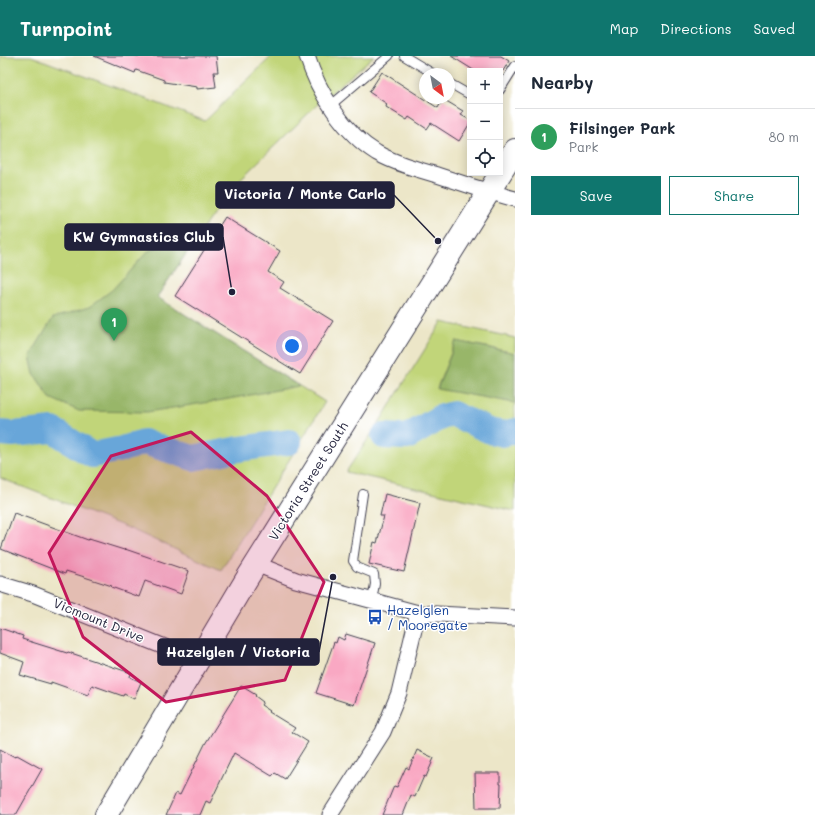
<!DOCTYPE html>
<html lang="en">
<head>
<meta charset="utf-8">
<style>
	body { margin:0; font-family:Mali,sans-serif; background:#f2f2f3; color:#1f2937 }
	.controls { position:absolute; right:12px; top:12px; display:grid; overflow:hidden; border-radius:0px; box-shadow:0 2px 10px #0003 }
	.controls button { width:36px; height:36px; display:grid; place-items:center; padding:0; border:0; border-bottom:1px solid #e0e1e3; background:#fff; color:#1f2937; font:20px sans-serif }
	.compass { position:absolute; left:419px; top:12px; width:36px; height:36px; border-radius:50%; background:#fff; box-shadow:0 2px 10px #0003; rotate:148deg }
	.you { position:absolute; left:292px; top:290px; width:14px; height:14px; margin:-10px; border:3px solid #fff; border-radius:50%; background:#1a73e8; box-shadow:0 0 0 6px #1a73e833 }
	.badge { display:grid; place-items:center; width:26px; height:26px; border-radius:50%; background:#0f766e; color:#fff; font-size:13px; font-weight:700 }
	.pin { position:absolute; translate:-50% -33px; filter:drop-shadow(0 1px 2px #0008) }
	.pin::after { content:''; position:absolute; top:21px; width:14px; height:12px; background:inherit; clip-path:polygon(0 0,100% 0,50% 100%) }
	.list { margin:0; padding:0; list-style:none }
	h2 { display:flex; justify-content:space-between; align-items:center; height:52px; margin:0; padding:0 16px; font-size:17px }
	h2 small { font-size:13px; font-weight:400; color:#747a83 }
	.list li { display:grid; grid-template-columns:26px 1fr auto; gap:12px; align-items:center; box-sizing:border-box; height:56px; padding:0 16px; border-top:1px solid #e0e1e3 }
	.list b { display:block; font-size:15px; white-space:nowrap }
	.list p { margin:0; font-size:13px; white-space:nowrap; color:#747a83 }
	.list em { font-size:13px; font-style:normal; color:#747a83 }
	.actions { display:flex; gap:8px; padding:12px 16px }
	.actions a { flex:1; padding:9px 0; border:1px solid #0f766e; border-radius:0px; text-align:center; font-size:14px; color:#0f766e }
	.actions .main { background:#0f766e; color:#fff }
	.icon { flex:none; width:22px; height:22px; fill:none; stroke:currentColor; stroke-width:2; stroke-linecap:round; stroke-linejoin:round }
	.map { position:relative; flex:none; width:515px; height:759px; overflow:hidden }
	header { display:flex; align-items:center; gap:24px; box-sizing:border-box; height:56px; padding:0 20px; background:#0f766e; color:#fff }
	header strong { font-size:19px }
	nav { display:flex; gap:22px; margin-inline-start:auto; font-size:14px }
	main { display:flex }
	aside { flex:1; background:#fff }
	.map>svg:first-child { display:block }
</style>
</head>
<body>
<header>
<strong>Turnpoint</strong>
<nav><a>Map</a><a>Directions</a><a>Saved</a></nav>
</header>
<main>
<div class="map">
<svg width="515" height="759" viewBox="0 0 515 759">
	<rect width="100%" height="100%" fill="#fff"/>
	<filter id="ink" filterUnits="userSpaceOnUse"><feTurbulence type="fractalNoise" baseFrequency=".025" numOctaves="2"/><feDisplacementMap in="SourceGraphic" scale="8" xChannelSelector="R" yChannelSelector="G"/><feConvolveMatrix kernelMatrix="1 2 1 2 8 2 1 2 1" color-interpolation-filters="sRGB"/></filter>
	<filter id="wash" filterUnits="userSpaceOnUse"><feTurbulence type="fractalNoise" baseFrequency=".012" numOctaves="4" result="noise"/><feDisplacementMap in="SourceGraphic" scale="16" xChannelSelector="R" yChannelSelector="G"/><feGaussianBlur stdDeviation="0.9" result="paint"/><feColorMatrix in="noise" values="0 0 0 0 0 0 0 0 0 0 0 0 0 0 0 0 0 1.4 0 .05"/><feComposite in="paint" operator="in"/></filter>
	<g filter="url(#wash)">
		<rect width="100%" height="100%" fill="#ece6c8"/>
		<path fill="#c1d579" stroke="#727c5a" d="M0 0H31L205 65 272 0H374L317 49 229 134 157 241 325 346 221 514 126 471 0 422Z
			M442 266 515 282V297L456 285 437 332 515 347V455L346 416 380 365Z"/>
		<path fill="#98b669" stroke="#5d6c52" d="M200 177 157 241 299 330 223 344 147 356 79 355 50 342 34 318 30 300 53 262 89 251 112 234 148 195 173 185Z
			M456 285 515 297V347L437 333Z"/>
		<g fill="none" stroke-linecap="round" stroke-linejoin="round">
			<path stroke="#67a6d9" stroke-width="26" d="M0 377 13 378 53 374 92 399 122 393 144 386 193 402 239 393 289 386
				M384 380 407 381 441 361 453 358 490 375 503 378 515 375"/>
		</g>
		<g id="blocks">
			<path fill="#f9a8c3" d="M94 0H216L218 16H214L216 31 197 33V31L164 26V24L136 14 135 17Z
				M451 0H501L509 5 503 15H475Z
				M382 16 438 52 443 43 463 55 461 59 470 64V67L459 85 431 67 427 73 409 61 407 64 386 51 387 48 369 36Z
				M225 161 280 195 268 216 284 226 280 232 333 265 300 318 175 240Z
				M385 438 420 447 404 516 369 508 374 486 377 487 384 460H380Z
				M14 457 88 484 89 483 124 494 125 493 189 515 181 538 145 525 139 541 111 531 112 530 66 515 65 518 1 493Z
				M0 572 23 580 22 583 67 597 68 596 131 617 130 621 141 626 134 643 124 638 123 640 92 629 88 639 51 626V628L20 619 24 606 0 597Z
				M346 578 375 587 354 649 316 637 334 586 336 587 338 581 344 584Z
				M241 630 256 639 255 640 263 646 261 649 270 655 269 656 295 672 292 676 308 686 285 723 275 717 272 720 234 697 210 747 206 745 200 759H166L176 737 180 739 205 688Z
				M0 693 15 701 17 699 42 713 16 759H0Z
				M417 694 434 702 426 721 424 720 415 741 411 739 403 759H382L394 730 397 731 406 711 409 713Z
				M475 717H500V728H501L500 752H476Z"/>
		</g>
	</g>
	<g filter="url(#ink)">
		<use href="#blocks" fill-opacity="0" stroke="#403f50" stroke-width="1"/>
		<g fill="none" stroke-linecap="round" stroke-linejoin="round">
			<g stroke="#403f50" stroke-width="10">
				<path id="lane" d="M404 0 434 18
					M449 27 470 39
					M500 34 515 10
					M330 50 389 0
					M363 438 353 505 357 511 374 518 375 528 372 544"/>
			</g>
			<g stroke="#403f50" stroke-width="17">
				<path id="street" d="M307 0C318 36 344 77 377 97 395 107 416 113 437 119 463 128 489 136 515 143
					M256 508 296 524 418 557 515 562
					M0 528 33 538 197 604
					M330 759 383 676 399 637 418 557"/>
			</g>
			<g stroke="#403f50" stroke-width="24">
				<path id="secondary" d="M106 759 246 524 515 94"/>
			</g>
			<use href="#lane" stroke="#fff" stroke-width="8"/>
			<use href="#street" stroke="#fff" stroke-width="15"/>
			<use href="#secondary" stroke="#fff" stroke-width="22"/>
		</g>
	</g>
	<path fill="#c2185b" fill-opacity="0.2" stroke="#c2185b" stroke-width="3" stroke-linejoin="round" d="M191 376 267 440 324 526 285 624 166 646 83 581 49 497 111 400Z"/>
	<defs>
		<g id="bus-bare" transform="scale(1.2)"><path d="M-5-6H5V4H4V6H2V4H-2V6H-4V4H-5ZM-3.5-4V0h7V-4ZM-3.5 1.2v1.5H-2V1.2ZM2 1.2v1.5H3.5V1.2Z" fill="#1a4fb4" stroke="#fff" stroke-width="2.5" paint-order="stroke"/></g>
	</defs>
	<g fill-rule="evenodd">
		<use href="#bus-bare" x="375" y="561"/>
	</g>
	<g text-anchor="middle" stroke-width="3" stroke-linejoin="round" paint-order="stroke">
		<g font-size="13" fill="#22223b" stroke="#fff">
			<text transform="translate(308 425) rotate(-58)" y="5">Victoria Street South</text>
			<text transform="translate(99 564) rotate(22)" y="5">Vicmount Drive</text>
		</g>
		<g font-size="13" fill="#164399" stroke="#fff" text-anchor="start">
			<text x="387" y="559">Hazelglen<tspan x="387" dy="15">/ Mooregate</tspan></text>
		</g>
	</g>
	<path fill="none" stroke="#22223b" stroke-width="1.5" d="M438 185L394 139M232 236L223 181M333 521L319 596"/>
	<g fill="#22223b" stroke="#fff" stroke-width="1.5">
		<circle cx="438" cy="185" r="4"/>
		<circle cx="232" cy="236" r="4"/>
		<circle cx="333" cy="521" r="4"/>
	</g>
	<g fill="#22223b" stroke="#22223b" stroke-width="1.5">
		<rect x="216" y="126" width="178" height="26" rx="4"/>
		<rect x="65" y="168" width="158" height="26" rx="4"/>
		<rect x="158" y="583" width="161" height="26" rx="4"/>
	</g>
	<g font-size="14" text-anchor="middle" font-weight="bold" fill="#fff">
		<text x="305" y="143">Victoria / Monte Carlo</text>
		<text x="144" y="186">KW Gymnastics Club</text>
		<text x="238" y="601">Hazelglen / Victoria</text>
	</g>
</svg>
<div class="controls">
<button>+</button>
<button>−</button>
<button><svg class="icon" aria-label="locate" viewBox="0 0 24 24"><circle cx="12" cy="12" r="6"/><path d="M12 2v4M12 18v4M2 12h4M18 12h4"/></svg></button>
</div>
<svg class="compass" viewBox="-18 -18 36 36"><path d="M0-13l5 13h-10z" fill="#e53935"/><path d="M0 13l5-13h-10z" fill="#747a83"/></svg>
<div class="you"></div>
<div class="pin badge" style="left:114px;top:285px;background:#2e9e5b">1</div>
</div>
<aside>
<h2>Nearby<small></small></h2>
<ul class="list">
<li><span class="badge" style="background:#2e9e5b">1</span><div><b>Filsinger Park</b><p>Park</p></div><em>80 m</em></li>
</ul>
<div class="actions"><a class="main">Save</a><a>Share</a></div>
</aside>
</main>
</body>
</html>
